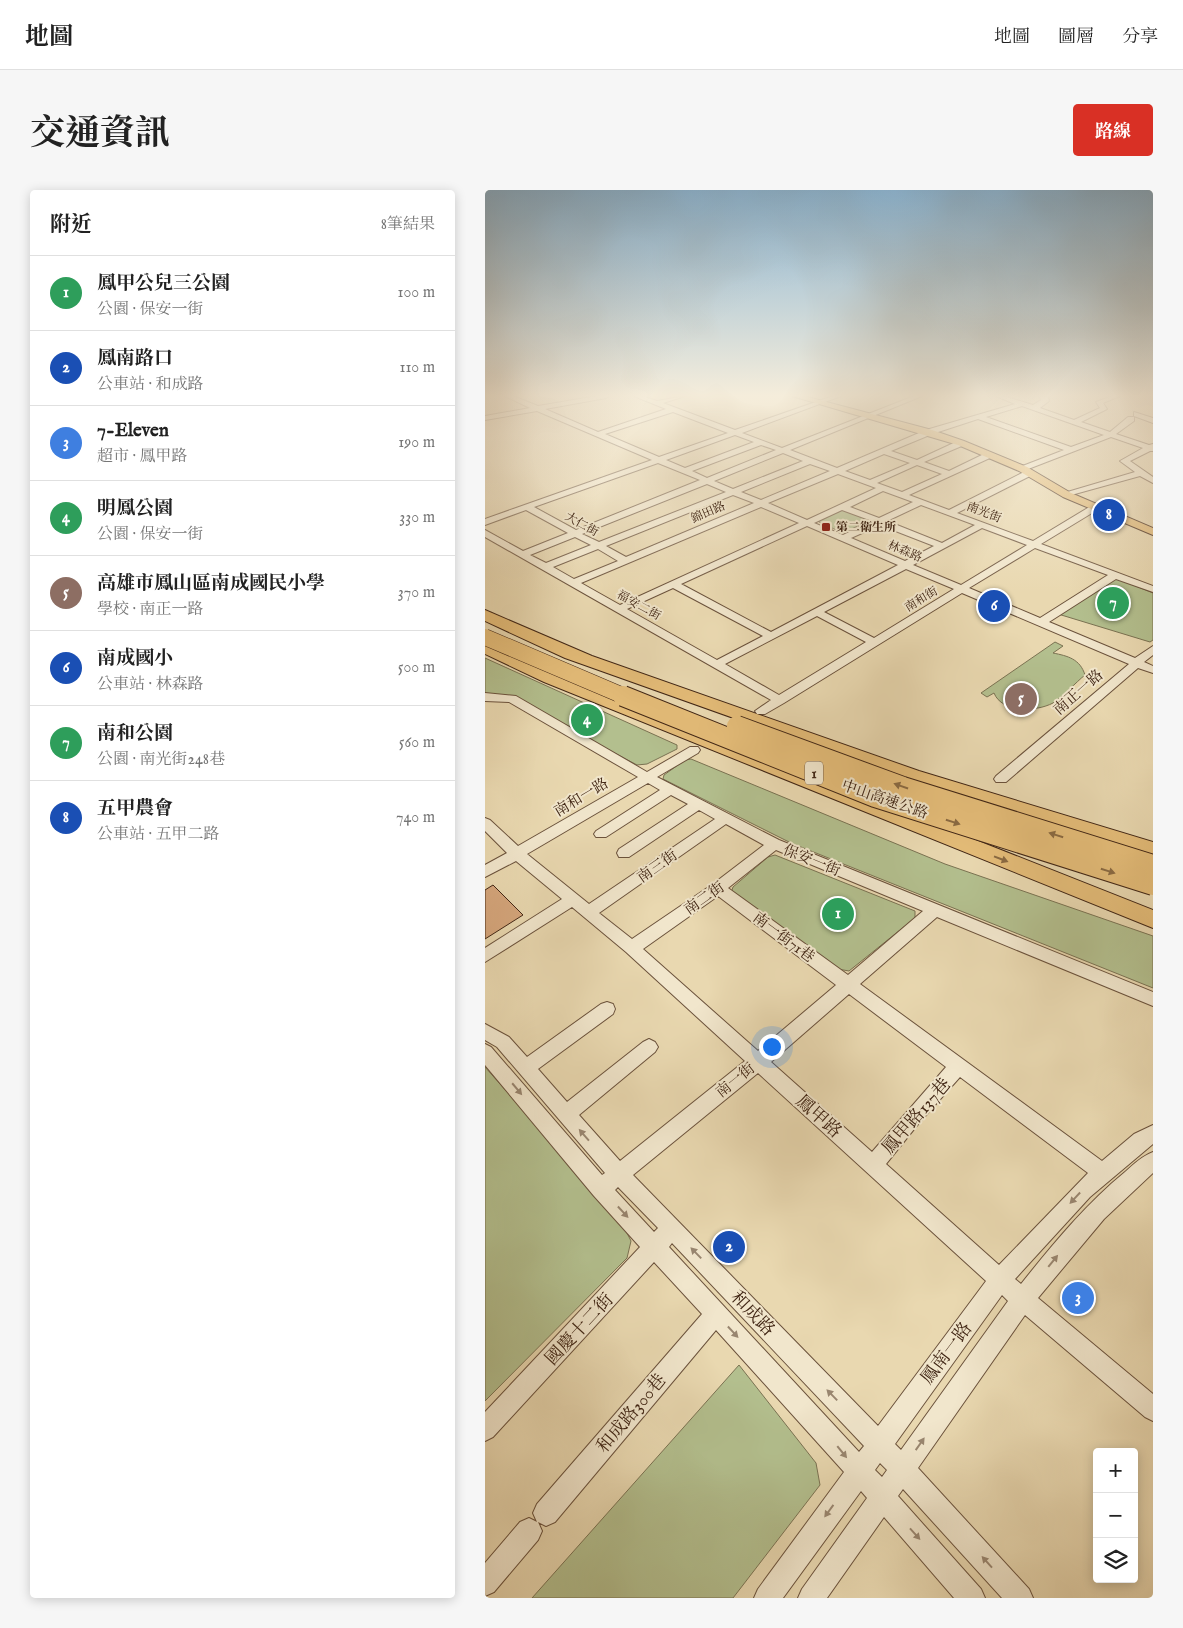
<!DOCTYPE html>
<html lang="zh-TW">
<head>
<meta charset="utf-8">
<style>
	body { margin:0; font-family:"IM FELL English","Noto Serif TC",serif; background:#f6f6f6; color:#222 }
	.controls { position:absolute; right:15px; bottom:15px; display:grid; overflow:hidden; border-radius:5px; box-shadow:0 2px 12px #0003 }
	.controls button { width:45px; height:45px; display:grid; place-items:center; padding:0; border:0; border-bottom:1px solid #e0e0e0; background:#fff; color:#222; font:25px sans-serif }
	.you { position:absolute; left:286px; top:856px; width:18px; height:18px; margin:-12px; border:4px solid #fff; border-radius:50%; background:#1a73e8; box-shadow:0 0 0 8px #1a73e833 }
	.badge { display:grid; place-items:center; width:32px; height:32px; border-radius:50%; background:#d93025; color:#fff; font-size:16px; font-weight:700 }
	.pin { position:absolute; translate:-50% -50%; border:2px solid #fff; box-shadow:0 1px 5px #0006 }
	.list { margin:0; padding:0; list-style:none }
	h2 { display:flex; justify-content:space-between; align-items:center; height:65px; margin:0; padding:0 20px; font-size:21px }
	h2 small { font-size:16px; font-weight:400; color:#767676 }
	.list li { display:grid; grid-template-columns:32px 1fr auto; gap:15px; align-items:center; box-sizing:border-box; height:75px; padding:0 20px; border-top:1px solid #e0e0e0 }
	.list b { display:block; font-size:19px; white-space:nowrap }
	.list p { margin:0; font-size:16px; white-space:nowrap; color:#767676 }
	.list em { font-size:16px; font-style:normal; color:#767676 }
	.icon { flex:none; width:28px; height:28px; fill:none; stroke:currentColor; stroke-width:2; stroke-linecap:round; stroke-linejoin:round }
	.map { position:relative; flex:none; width:668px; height:1408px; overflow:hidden; border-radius:5px }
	header { display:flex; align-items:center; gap:30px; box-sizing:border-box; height:70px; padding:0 25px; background:#fff; border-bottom:1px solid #e0e0e0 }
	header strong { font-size:24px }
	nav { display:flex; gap:28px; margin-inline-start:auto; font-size:18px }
	.intro { display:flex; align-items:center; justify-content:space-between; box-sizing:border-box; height:120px; padding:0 30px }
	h1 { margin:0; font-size:35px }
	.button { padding:12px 22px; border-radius:5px; background:#d93025; color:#fff; font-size:18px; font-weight:700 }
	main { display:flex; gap:30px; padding:0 30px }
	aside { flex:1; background:#fff; border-radius:5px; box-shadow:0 2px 12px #0003 }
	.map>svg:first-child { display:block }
</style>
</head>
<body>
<header>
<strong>地圖</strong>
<nav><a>地圖</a><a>圖層</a><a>分享</a></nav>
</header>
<div class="intro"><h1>交通資訊</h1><a class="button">路線</a></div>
<main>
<aside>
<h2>附近<small>8筆結果</small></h2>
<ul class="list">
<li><span class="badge" style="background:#2e9e5b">1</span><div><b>鳳甲公兒三公園</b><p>公園 · 保安一街</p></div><em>100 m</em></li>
<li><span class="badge" style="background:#1a4fb4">2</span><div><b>鳳南路口</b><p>公車站 · 和成路</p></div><em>110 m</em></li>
<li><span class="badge" style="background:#3f7fe0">3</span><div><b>7-Eleven</b><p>超市 · 鳳甲路</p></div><em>190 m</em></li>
<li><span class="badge" style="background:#2e9e5b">4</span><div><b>明鳳公園</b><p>公園 · 保安一街</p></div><em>330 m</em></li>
<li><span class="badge" style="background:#8d6e63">5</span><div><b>高雄市鳳山區南成國民小學</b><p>學校 · 南正一路</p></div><em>370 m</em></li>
<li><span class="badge" style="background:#1a4fb4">6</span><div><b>南成國小</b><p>公車站 · 林森路</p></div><em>500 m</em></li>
<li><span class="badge" style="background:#2e9e5b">7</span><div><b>南和公園</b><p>公園 · 南光街248巷</p></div><em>560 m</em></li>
<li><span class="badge" style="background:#1a4fb4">8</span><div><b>五甲農會</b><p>公車站 · 五甲二路</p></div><em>740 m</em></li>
</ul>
</aside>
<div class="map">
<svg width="668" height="1408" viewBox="0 0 668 1408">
	<rect width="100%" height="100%" fill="#e9d8b0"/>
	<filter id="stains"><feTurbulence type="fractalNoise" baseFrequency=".004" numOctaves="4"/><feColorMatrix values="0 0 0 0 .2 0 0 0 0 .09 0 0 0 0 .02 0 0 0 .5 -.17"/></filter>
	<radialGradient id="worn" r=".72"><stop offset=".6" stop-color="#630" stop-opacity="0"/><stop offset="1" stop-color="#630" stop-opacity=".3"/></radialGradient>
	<path fill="#b3bf8e" stroke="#7a7252" d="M360 319 385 330 358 343 334 332V330Z
		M631 388 668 403V450L665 452 573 424Z
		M570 452 578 456 568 463C583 466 595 469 600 485 590 493 579 506 568 513 551 522 517 523 509 503L502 507 496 503Z
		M0 468 192 555V559L162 574 152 575 21 505 0 506Z
		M206 569 460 674 668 746V798L306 653 178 589 179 585 200 570Z
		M290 665 430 721V728L364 781 353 779 246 703 248 697 283 667Z
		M0 877 136 1031 146 1051 142 1068 0 1211Z
		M254 1175 331 1273 335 1295 248 1408H47Z"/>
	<path fill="#d5a67c" stroke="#412615" d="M8 695 38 725 0 749V700Z"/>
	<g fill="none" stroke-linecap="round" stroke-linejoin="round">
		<g stroke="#6b523c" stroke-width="2">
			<path id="minor" d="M20 206H28L53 216 112 206H124L121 208 60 219 113 242 181 219 149 206H157L172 211 200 206 178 213 250 240 348 206H356L257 243 297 258 429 206H437L305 260 352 278 441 240 530 214 511 206H519L548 215 556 210 554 207 563 206 564 211 555 218 589 230 615 218 611 212 627 206H635L618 213 622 219 596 232 625 242 643 227H649V231L631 244 664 255 668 254V261H665L645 271 668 287V293L655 286 579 307V303L650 282 635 271 658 258 626 247 538 281H535V277L579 260 493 229 447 244 406 261 432 270 473 251H479V255L439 272 464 281 501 263H507V267L424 305 464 320 541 281H547V285L472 323 548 351 606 316H612V320L556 354 668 396V402L631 389 564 432 650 468 668 456V465L659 472 668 476V483L653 478 521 592H511L509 589 511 586 644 474 477 403 299 513 280 524H272L270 521 286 510 0 347V340L38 361 83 343 41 320 0 335V329L167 270 52 221 0 230V226L45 218ZM537 216 619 245 586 257 501 227ZM188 222 243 243 174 267 120 244ZM250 245 269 252 200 278 181 270ZM276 255 291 260 222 288 207 281ZM298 263 318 271 248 299 229 291ZM399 264 425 273 385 290 360 281ZM173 273 215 290 91 340 49 317ZM325 274 345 281 276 310 256 302ZM432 275 457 284 417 302 392 293ZM353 284 391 298 322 330 283 313ZM222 294 241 302 114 352 97 344ZM398 301 428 312 394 328 365 317ZM248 305 269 313 141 367 121 356ZM436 315 490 335 457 353 402 331ZM276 317 314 333 135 415 96 393ZM357 320 387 331 358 345 329 333ZM395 335 449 356 420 371 366 348ZM322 336 413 375 286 442 196 394ZM497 338 542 355 476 395 428 375ZM90 347 106 355 61 373 45 365ZM550 358 623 385 555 428 484 398ZM113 359 133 371 89 389 68 377ZM421 379 469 399 389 448 339 422ZM188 398 278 446 232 470 142 419ZM332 426 381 452 294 505 240 474Z
				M649 222 668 228V233L649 226Z
				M0 503 31 506 162 582 205 557H213L215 560 213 563 172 587 294 650 668 802V816L452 727 375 794 617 971 649 944 668 935V954L605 1007 530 1089 536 1094C568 1054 601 1014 640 982 649 974 657 966 668 962V983L619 1029 553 1108 668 1204V1231L660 1227 540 1125 433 1278 544 1399 548 1408H517L418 1299 413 1306 496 1399 500 1408H469L399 1327 342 1408H313L317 1399 382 1308 376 1301 298 1408H269L273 1399 359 1282 231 1140 70 1332 61 1336 53 1332 57 1341 53 1350 9 1402 0 1406V1373L35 1332 44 1328 52 1332 48 1323 52 1314 217 1124 169 1072 8 1247 0 1251V1222L155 1057 109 1006 0 875V854L6 857 117 985 120 983 12 857 0 850V834L24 847 42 867 116 814 122 812 128 814 130 819 128 824 53 879 82 912 158 852 164 849 170 852 173 857 170 862 94 925 135 971 260 871 141 762 87 717 0 772V758L77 709 31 671 0 687V675L22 663 0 641V628L5 630 33 656 153 587 24 512 0 511ZM163 593 175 600 111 641 109 644 111 647H121L186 605 203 614 134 659 132 663 134 667H144L214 620 230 629 104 714 42 664ZM241 634 279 655 228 694 147 749 114 723ZM291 660 438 721 363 785 243 698ZM233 706 351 795 273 861 158 759ZM364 804 461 877 387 962 286 872ZM273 883 501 1091 393 1236 148 985ZM475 887 603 983 514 1075 401 974 434 933ZM133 997 173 1038 169 1042 130 1000ZM187 1053 379 1256 374 1262 184 1057ZM517 1105 523 1111 416 1260 410 1254ZM395 1273 402 1280 397 1287 390 1280Z"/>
		</g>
		<g stroke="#412615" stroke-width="2">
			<path id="major" d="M307 206H319L447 240 479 251 542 277 586 303 668 338V345L578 307 534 281 473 255Z"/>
		</g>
		<g stroke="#412615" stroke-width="2">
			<path id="highway" d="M0 420 107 466 434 581 668 652V668L420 589 80 468 0 431Z
				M0 453 71 484 668 720V738L59 492 0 464Z"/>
		</g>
		<use href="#minor" fill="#f1e6cc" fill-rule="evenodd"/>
		<use href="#major" fill="#e4bc78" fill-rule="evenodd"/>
		<use href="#highway" fill="#e4bc78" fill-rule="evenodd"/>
		<g stroke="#412615" stroke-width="17" stroke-linecap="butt">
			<path id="highway-bridge-far1" d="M0 447 141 507"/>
		</g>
		<g stroke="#412615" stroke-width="22" stroke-linecap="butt">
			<path id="highway-bridge" d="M138 506 390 607 668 695
				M252 536 418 597 668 675"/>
		</g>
		<use href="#highway-bridge-far1" stroke="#e4bc78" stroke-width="16"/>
		<use href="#highway-bridge" stroke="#e4bc78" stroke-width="20"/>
	</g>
	<defs><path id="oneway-solid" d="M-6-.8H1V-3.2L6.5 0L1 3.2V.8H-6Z" transform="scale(1.25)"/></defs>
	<g fill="#8a6a42">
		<use href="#oneway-solid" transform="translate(416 596) rotate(-161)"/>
		<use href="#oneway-solid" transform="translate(468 632) rotate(18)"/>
		<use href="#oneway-solid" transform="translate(571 645) rotate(-163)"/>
		<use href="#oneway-solid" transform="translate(516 669) rotate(21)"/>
		<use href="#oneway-solid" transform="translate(623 681) rotate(18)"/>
	</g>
	<g fill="#998670">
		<use href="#oneway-solid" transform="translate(32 899) rotate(50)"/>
		<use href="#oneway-solid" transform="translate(99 945) rotate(-131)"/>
		<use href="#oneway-solid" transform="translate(590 1008) rotate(133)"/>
		<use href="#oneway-solid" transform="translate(138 1022) rotate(47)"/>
		<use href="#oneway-solid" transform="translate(211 1063) rotate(-134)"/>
		<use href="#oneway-solid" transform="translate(568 1071) rotate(-51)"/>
		<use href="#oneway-solid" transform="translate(248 1142) rotate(47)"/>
		<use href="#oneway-solid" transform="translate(347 1205) rotate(-134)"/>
		<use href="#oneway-solid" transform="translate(435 1254) rotate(-55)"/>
		<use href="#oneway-solid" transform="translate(357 1262) rotate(51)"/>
		<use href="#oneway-solid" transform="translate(344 1321) rotate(126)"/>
		<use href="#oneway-solid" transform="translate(430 1344) rotate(48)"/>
		<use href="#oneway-solid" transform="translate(502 1372) rotate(-132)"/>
	</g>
	<linearGradient id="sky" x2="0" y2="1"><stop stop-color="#8ab5d4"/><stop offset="0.51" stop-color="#f5eddb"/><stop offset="1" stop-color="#f5eddb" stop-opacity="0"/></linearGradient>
	<rect width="668" height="403" fill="url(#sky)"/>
	<rect fill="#8f2418" stroke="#f1e6cc" stroke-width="2" x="336" y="332" width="10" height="10" rx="2.5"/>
	<g text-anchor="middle" stroke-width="4" stroke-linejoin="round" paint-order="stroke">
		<g font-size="12" fill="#412615" stroke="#f1e6cc">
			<text transform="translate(223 322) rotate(-23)" y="4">錦田路</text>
			<text transform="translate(499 322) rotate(21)" y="4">南光街</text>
			<text transform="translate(97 334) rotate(29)" y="4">大仁街</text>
			<text transform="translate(420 361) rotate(23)" y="4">林森路</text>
			<text transform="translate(436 409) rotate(-31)" y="4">南和街</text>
			<text transform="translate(154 415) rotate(29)" y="4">福安二街</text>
		</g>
		<g font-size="12" font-weight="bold" fill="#412615" stroke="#f1e6cc" text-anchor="start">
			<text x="351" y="341">第二衛生所</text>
		</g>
		<rect fill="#f1e6cc" stroke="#76604c" stroke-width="1" x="320" y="571.5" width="18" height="23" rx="4"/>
		<g font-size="14" font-weight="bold" fill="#412615">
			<text x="329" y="588">1</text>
		</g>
		<g font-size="15" fill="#412615" stroke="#f1e6cc">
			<text transform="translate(593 502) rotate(-41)" y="5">南正一路</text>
			<text transform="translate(96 607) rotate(-31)" y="5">南和一路</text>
			<text transform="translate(400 609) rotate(19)" y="5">中山高速公路</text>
			<text transform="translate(327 670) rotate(22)" y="5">保安一街</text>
			<text transform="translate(172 676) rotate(-35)" y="5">南三街</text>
			<text transform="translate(219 708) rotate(-35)" y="5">南二街</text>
			<text transform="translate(299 747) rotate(37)" y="5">南一街71巷</text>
			<text transform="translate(250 890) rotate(-39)" y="5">南一街</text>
		</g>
		<g font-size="18" fill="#412615" stroke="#f1e6cc">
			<text transform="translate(334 926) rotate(42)" y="6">鳳甲路</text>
			<text transform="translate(431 926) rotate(-49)" y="6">鳳甲路137巷</text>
			<text transform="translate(268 1123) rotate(46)" y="6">和成路</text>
			<text transform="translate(94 1139) rotate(-47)" y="6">國慶十二街</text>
			<text transform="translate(461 1163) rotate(-53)" y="6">鳳南一路</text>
			<text transform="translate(146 1223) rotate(-50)" y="6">和成路300巷</text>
		</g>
	</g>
	<rect width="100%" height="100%" filter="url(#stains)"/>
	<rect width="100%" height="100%" fill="url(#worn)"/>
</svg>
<div class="controls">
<button>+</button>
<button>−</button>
<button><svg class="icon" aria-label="layers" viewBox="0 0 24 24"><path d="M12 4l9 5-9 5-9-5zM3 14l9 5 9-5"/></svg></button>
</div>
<div class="you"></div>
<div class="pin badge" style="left:353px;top:724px;background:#2e9e5b">1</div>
<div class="pin badge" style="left:244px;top:1057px;background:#1a4fb4">2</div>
<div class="pin badge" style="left:593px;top:1108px;background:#3f7fe0">3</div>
<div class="pin badge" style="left:102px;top:530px;background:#2e9e5b">4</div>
<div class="pin badge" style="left:536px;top:509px;background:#8d6e63">5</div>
<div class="pin badge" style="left:509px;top:416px;background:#1a4fb4">6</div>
<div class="pin badge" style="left:628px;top:413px;background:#2e9e5b">7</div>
<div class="pin badge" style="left:624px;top:325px;background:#1a4fb4">8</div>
</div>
</main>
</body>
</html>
